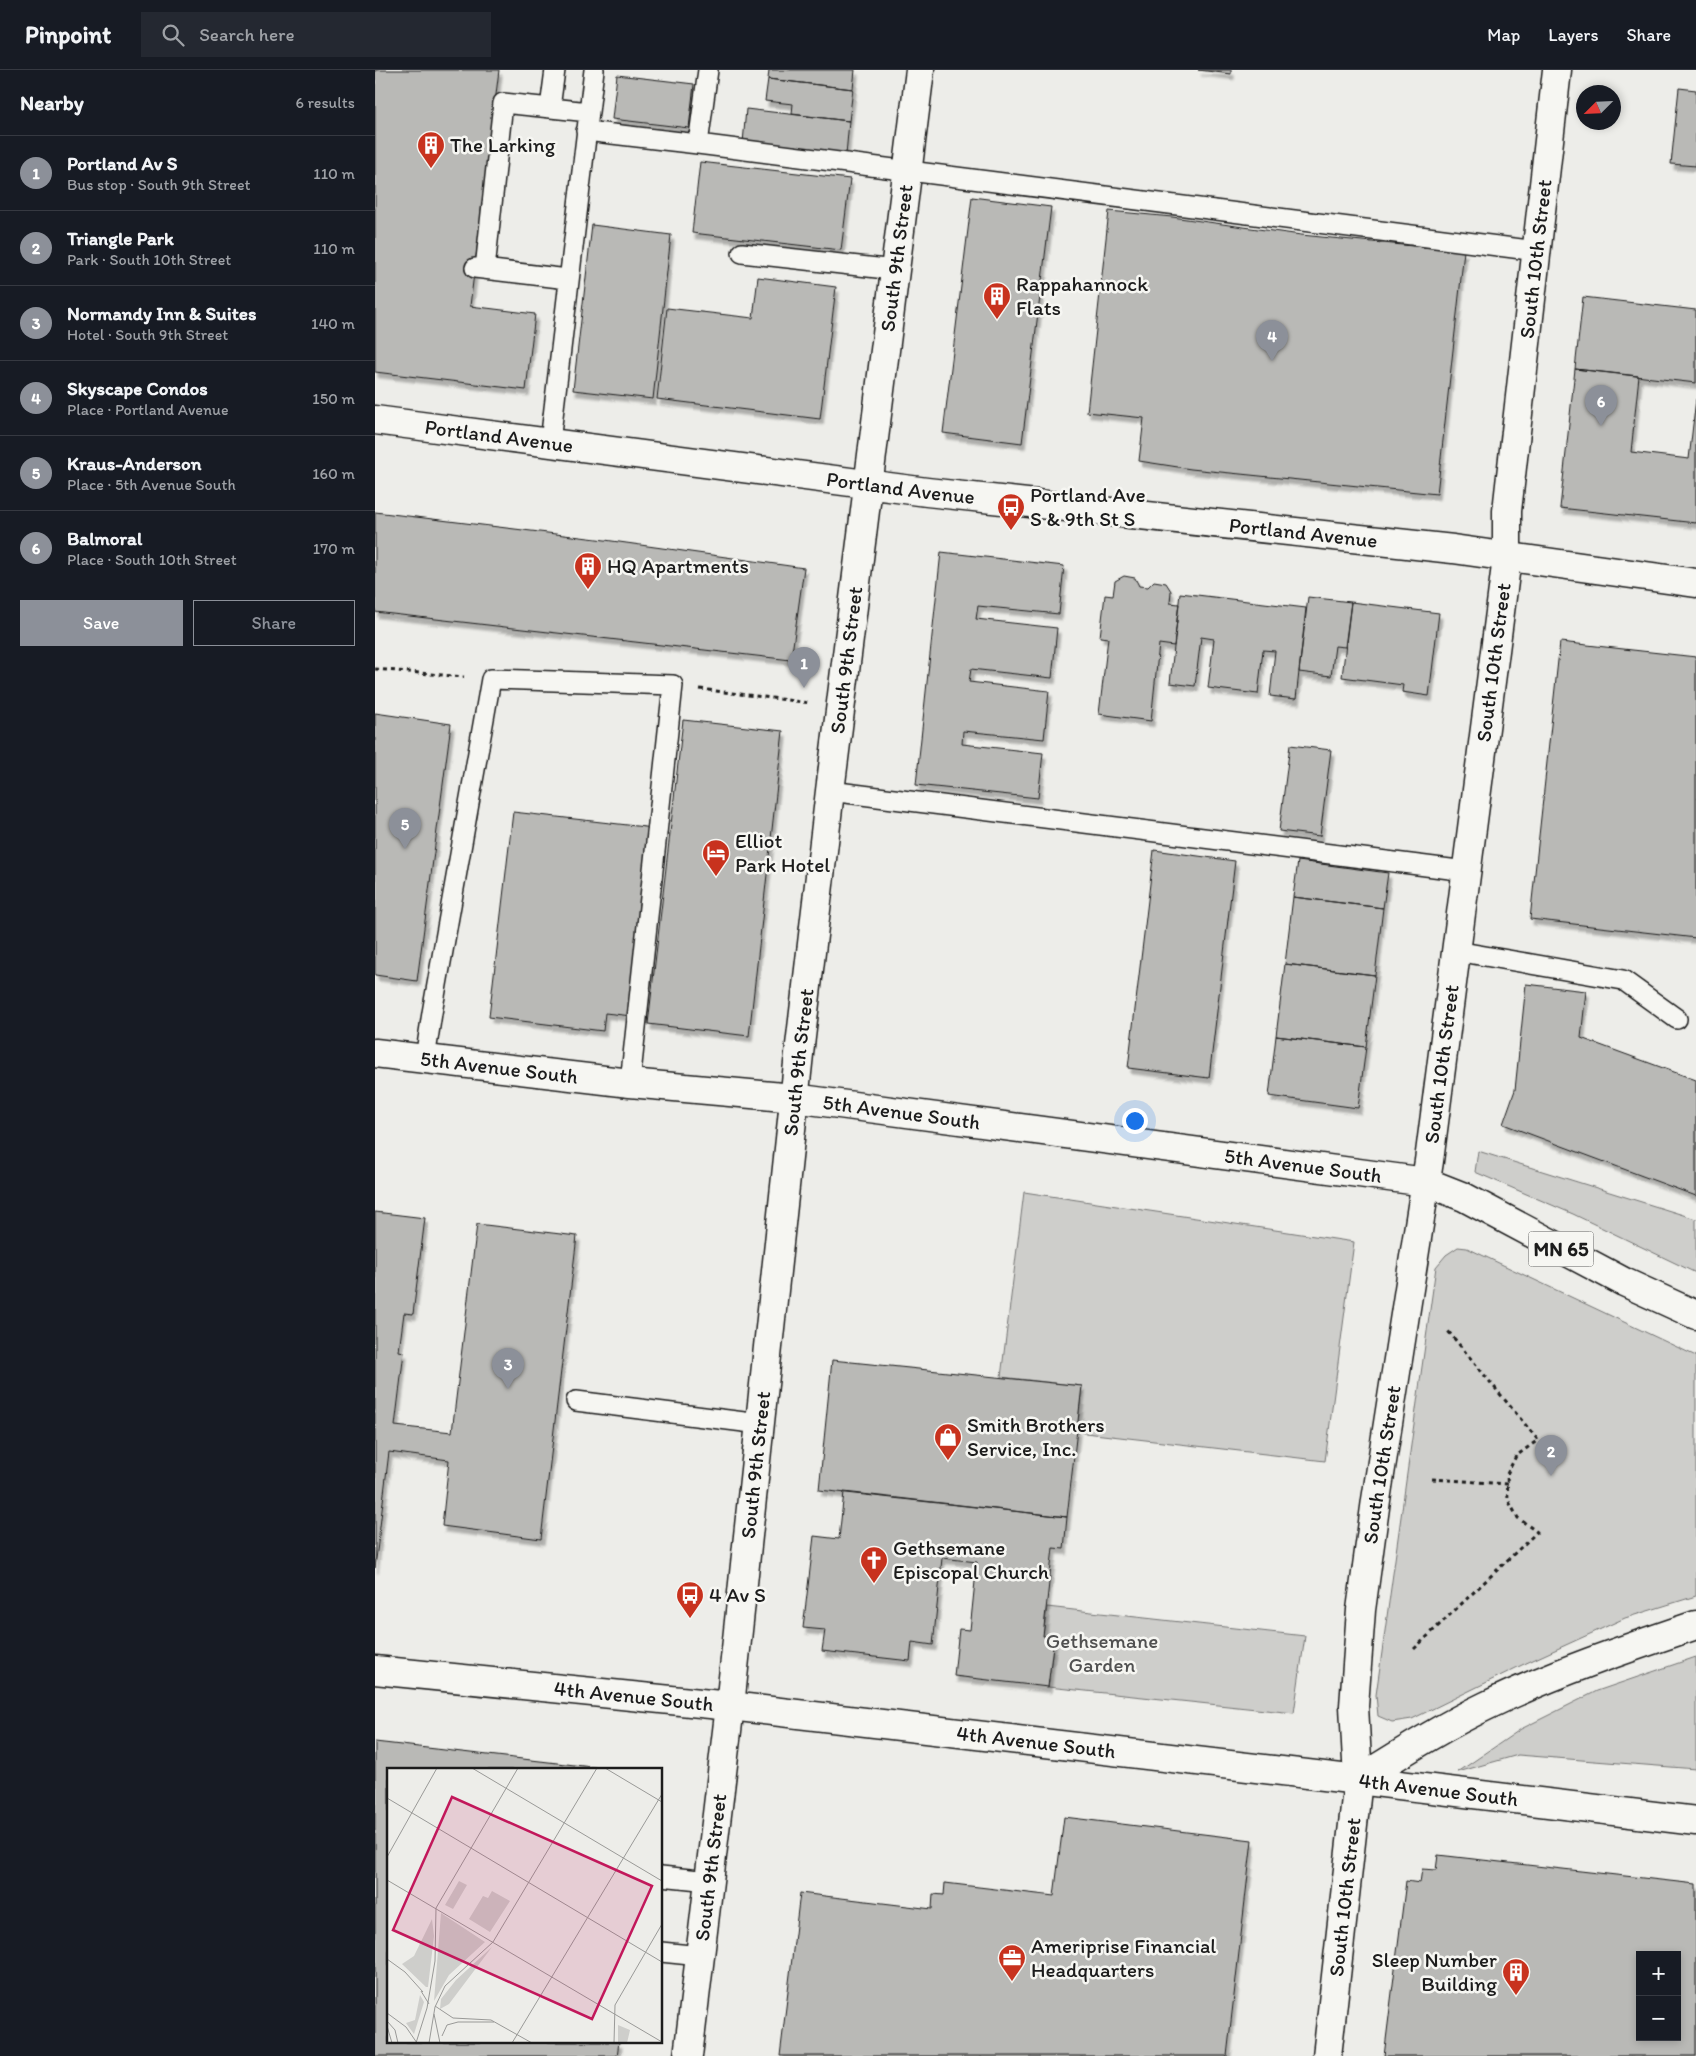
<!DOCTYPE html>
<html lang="en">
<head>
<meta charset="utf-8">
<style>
	body { margin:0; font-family:Itim,sans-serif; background:#242831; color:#f1f3f6 }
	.controls { position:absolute; right:15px; bottom:15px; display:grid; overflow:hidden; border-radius:0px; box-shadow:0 2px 8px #0003 }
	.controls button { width:45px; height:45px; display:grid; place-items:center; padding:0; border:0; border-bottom:1px solid #363941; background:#171b24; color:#f1f3f6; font:25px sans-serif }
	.compass { position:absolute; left:1201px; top:15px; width:45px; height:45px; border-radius:50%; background:#171b24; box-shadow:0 2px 8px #0003; rotate:246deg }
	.you { position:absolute; left:759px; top:1050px; width:18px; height:18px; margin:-12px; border:4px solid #fff; border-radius:50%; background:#1a73e8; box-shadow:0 0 0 8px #1a73e833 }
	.badge { display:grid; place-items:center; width:32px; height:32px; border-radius:50%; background:#8c9099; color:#fff; font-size:16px; font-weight:700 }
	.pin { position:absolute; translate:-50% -41px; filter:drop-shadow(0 1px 2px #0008) }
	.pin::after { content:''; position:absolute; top:26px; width:18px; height:15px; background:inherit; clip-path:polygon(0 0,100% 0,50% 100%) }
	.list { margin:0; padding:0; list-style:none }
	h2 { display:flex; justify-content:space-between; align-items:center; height:65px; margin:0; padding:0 20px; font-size:21px }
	h2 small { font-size:16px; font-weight:400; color:#9ea1a6 }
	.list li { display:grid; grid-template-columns:32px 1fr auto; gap:15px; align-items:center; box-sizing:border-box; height:75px; padding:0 20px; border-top:1px solid #363941 }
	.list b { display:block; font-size:19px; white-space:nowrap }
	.list p { margin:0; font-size:16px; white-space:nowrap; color:#9ea1a6 }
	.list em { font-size:16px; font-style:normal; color:#9ea1a6 }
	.actions { display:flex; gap:10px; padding:15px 20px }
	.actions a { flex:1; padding:11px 0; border:1px solid #8c9099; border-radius:0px; text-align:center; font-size:18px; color:#8c9099 }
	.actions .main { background:#8c9099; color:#fff }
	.icon { flex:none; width:28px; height:28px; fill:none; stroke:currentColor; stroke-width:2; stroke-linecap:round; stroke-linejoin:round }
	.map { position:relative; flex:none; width:1321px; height:1986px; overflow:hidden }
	header { display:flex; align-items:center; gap:30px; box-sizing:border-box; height:70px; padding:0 25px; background:#171b24; border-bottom:1px solid #363941 }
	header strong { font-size:24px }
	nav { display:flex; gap:28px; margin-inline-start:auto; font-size:18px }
	.search { width:350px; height:45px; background:#242831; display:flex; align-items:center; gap:12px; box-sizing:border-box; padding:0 18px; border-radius:0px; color:#9ea1a6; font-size:19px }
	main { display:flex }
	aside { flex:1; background:#171b24 }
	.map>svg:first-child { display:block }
</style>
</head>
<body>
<header>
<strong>Pinpoint</strong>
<div class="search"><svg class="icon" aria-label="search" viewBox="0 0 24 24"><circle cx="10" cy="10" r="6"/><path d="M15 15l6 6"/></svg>Search here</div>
<nav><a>Map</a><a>Layers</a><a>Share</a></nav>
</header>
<main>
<aside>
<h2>Nearby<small>6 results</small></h2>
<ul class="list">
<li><span class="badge">1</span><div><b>Portland Av S</b><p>Bus stop · South 9th Street</p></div><em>110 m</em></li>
<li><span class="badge">2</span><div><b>Triangle Park</b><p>Park · South 10th Street</p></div><em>110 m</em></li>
<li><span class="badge">3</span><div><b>Normandy Inn &amp; Suites</b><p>Hotel · South 9th Street</p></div><em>140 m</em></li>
<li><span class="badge">4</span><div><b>Skyscape Condos</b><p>Place · Portland Avenue</p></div><em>150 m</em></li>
<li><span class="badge">5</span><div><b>Kraus-Anderson</b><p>Place · 5th Avenue South</p></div><em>160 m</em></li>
<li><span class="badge">6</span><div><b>Balmoral</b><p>Place · South 10th Street</p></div><em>170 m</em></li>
</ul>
<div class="actions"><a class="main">Save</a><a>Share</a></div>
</aside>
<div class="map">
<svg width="1321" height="1986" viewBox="0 0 1321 1986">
	<defs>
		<filter id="shadow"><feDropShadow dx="3" dy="5.5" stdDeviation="1" flood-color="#0004"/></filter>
	</defs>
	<rect width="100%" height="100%" fill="#edede9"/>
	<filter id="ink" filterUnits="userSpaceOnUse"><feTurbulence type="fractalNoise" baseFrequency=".02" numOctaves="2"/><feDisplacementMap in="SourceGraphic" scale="10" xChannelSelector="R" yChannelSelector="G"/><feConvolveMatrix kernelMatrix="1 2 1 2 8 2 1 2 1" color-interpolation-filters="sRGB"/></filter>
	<g filter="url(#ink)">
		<path fill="#cececb" stroke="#757574" d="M1103 1081 1321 1149V1203L1198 1144 1100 1102Z
			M649 1122 979 1172 950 1391 702 1362 707 1316 626 1307Z
			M1083 1177 1092 1178 1321 1286V1526L1250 1548 1147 1595 1037 1649 1017 1652 1003 1646 1001 1625 1061 1197 1071 1185Z
			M672 1537 930 1566 919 1643 673 1617 679 1568 668 1566Z
			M1321 1587V1699L1143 1685 1083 1702 1146 1659 1222 1621Z"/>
		<path fill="#b9b9b6" stroke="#1c1c1c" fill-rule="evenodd" filter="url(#shadow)" d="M0 0H124L95 236 160 244 151 320 0 302Z
			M394 0H480L478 19 393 9Z
			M823 0H856V4Z
			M242 5 319 14 314 58 237 49Z
			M393 9 478 19 474 51 417 44 418 34 390 31Z
			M1304 18 1321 20V96L1296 94Z
			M371 39 474 51 471 85 368 73Z
			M325 92 475 109 466 180 317 163Z
			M597 127 676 137 647 373 568 363Z
			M734 141 797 147 926 165 1089 181 1062 424 816 399 764 391 769 348 712 342Z
			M217 155 296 165 278 329 198 320Z
			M383 207 461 217 445 349 282 329 292 238 378 248Z
			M1208 227 1321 240V313L1200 299Z
			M1200 299 1264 306 1256 382 1314 389 1321 329V453L1185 438Z
			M0 442 230 470 429 498 416 590 0 542Z
			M566 482 689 496 684 544 603 536 601 549 682 558 677 608 596 599 594 612 674 621 669 669 588 661 587 674 668 683 663 728 541 715Z
			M749 506 760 508 764 516 773 517 779 511 791 513 796 521 795 533 804 534 799 576 784 574 776 651 724 644 733 568 725 567 730 525 738 526 740 511Z
			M805 523 931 538 921 629 895 626 900 581 888 580 883 624 833 618 839 569 826 567 820 616 795 613Z
			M933 527 976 532 970 577 960 576 956 606 924 602Z
			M976 532 1064 543 1054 626 1027 622 1028 615 967 607Z
			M1185 572 1321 587V868L1155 849Z
			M0 643 76 654 42 911 0 905Z
			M308 650 408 661 374 966 273 954Z
			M915 675 956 680 945 766 904 761Z
			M138 742 279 758 257 946 230 943 228 961 114 947Z
			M779 780 860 791 834 1008 753 998Z
			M923 791 1013 803 1008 838 918 827Z
			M918 827 1008 838 1000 905 910 894Z
			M910 894 1000 905 991 977 901 966Z
			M1151 914 1211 921 1206 968 1321 1010V1126L1128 1054 1140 1020Z
			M901 966 991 977 983 1038 894 1026Z
			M0 1142 50 1148 38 1244 29 1243 24 1281 29 1282 20 1356 77 1362 102 1154 202 1166 166 1469 67 1456 74 1390 14 1382 0 1498Z
			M457 1290 707 1316 692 1447 444 1420Z
			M469 1422 692 1447 689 1479 678 1478 668 1566 679 1567 673 1617 579 1606 584 1559 595 1560 602 1492 567 1488 558 1575 537 1572 535 1591 447 1581 450 1560 428 1558 439 1466 464 1469Z
			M0 1672 243 1700H14V1972H244L242 1986H0Z
			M689 1747 877 1770 852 1986H405L425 1823 557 1839 558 1824 569 1825 570 1813 679 1826Z
			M1063 1785 1321 1814V1986H1009L1031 1811 1045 1813 1047 1799 1061 1800ZM1265 1885H1302V1967H1265Z"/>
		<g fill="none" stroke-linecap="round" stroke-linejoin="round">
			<g stroke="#1c1c1c" stroke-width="22">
				<path id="lane" d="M333 0 323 74 1162 181
					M175 38 180 0
					M211 61 323 74
					M367 183 520 200
					M100 198 193 209
					M110 199 128 33 214 42
					M175 372 219 0
					M455 721 1091 801
					M1081 881 1248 910 1302 949
					M50 989 57 943 116 609 298 615 255 1013
					M201 1331 385 1354
					M286 1806 334 1811
					M286 1882 325 1886"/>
			</g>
			<g stroke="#1c1c1c" stroke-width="31">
				<g id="street">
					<path id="s1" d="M983 1710 1321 1751"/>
				</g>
			</g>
			<g stroke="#1c1c1c" stroke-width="31">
				<g id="secondary">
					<path id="s2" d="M0 350 552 422 1078 479 1321 513"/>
					<path id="s3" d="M0 983 255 1013 419 1028 1051 1112"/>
					<path id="s4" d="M0 1600 355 1636 983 1710"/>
					<path id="s5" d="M313 1986 355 1636 424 984 455 721 545 0"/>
					<path id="s6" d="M952 1986 983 1710 979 1636 986 1540 1001 1430 1054 1091 1132 488V441L1182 0"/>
				</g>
			</g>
			<g stroke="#1c1c1c" stroke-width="31">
				<path id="highway" d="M1051 1112 1089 1127 1249 1212 1321 1245
					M983 1710C1025 1684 1067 1657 1111 1636 1179 1603 1250 1579 1321 1555"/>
			</g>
			<path stroke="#1c1c1c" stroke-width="3" stroke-dasharray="4 4" stroke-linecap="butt" d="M0 599 89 607
				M325 619 435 633
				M1057 1409 1133 1414
				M1039 1579 1162 1462 1143 1448 1133 1430 1132 1404 1141 1386 1163 1370 1073 1261"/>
			<use href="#lane" stroke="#f6f6f2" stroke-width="19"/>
			<use href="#street" stroke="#f6f6f2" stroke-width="28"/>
			<use href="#secondary" stroke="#f6f6f2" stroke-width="28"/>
			<use href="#highway" stroke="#f6f6f2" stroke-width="28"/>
		</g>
	</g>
	<defs>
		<g id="building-pin" transform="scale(1.4375)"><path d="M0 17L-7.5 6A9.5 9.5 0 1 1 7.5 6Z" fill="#c8321e" stroke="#f6f6f2"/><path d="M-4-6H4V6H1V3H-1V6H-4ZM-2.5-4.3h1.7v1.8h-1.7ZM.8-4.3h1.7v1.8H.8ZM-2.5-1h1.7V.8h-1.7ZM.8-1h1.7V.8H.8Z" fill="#fff"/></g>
		<g id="bus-pin" transform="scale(1.4375)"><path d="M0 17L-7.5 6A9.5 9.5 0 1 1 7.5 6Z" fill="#c8321e" stroke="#f6f6f2"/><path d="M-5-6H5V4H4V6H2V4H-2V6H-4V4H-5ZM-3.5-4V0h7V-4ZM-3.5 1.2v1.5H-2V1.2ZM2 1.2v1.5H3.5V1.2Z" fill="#fff"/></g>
		<g id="hotel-pin" transform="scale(1.4375)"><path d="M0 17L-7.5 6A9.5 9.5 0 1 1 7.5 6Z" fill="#c8321e" stroke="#f6f6f2"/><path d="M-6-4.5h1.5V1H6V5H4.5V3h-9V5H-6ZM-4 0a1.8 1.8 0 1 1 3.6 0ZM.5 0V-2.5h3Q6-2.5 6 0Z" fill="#fff"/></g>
		<g id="shop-pin" transform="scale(1.4375)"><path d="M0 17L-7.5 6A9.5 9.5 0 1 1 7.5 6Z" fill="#c8321e" stroke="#f6f6f2"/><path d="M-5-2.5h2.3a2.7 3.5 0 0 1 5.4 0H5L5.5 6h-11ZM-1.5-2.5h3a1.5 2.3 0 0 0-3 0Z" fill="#fff"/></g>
		<g id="church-pin" transform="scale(1.4375)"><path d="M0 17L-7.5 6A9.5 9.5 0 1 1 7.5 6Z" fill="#c8321e" stroke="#f6f6f2"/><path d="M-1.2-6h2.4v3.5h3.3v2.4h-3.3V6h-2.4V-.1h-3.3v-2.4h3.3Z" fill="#fff"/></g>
		<g id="office-pin" transform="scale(1.4375)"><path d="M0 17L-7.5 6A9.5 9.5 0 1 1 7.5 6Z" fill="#c8321e" stroke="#f6f6f2"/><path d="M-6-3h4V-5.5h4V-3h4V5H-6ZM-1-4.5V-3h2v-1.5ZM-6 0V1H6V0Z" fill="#fff"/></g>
	</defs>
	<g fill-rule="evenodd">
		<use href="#building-pin" x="56" y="75"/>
		<use href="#building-pin" x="622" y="226"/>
		<use href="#bus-pin" x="636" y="437"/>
		<use href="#building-pin" x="213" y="496"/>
		<use href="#hotel-pin" x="341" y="783"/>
		<use href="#shop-pin" x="573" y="1367"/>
		<use href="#church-pin" x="499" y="1490"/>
		<use href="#bus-pin" x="315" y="1525"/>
		<use href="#office-pin" x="637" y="1888"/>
		<use href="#building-pin" x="1141" y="1902"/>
	</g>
	<g text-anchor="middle" stroke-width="5" stroke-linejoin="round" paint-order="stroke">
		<rect fill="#f6f6f2" stroke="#5d5d5c" stroke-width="1" x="1153.5" y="1161.5" width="65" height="35" rx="4"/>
		<g font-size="20" font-weight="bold" fill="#1c1c1c">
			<text x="1186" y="1186">MN 65</text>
		</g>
		<g font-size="21" fill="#1c1c1c" stroke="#f6f6f2" text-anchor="start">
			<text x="75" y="82">The Larking</text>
			<text x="641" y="221">Rappahannock<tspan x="641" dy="24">Flats</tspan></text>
			<text x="655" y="432">Portland Ave<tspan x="655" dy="24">S &amp; 9th St S</tspan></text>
			<text x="232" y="503">HQ Apartments</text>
			<text x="360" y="778">Elliot<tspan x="360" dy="24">Park Hotel</tspan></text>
			<text x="592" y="1362">Smith Brothers<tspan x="592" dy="24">Service, Inc.</tspan></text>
			<text x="518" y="1485">Gethsemane<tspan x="518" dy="24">Episcopal Church</tspan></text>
			<text x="334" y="1532">4 Av S</text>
			<text x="656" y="1883">Ameriprise Financial<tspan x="656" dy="24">Headquarters</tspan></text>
			<text x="1122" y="1897" text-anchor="end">Sleep Number<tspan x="1122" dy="24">Building</tspan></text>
		</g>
		<g font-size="21" fill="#1c1c1c" stroke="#f6f6f2">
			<text dy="7" stroke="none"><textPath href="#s5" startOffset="1810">South 9th Street</textPath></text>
			<text dy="7" stroke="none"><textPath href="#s6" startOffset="1811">South 10th Street</textPath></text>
			<text dy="7" stroke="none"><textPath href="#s2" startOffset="125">Portland Avenue</textPath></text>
			<text dy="7" stroke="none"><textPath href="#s2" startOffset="530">Portland Avenue</textPath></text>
			<text dy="7" stroke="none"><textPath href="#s2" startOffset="935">Portland Avenue</textPath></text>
			<text dy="7" stroke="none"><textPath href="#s5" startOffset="1405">South 9th Street</textPath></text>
			<text dy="7" stroke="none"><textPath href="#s6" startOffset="1405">South 10th Street</textPath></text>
			<text dy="7" stroke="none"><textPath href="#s5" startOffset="1000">South 9th Street</textPath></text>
			<text dy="7" stroke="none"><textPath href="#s6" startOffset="1000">South 10th Street</textPath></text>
			<text dy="7" stroke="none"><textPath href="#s3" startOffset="125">5th Avenue South</textPath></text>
			<text dy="7" stroke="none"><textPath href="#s3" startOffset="530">5th Avenue South</textPath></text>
			<text dy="7" stroke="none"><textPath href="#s3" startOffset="935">5th Avenue South</textPath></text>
			<text dy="7" stroke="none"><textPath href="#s6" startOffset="595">South 10th Street</textPath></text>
			<text dy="7" stroke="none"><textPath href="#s5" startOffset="595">South 9th Street</textPath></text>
			<text dy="7" stroke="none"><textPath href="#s4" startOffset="260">4th Avenue South</textPath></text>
			<text dy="7" stroke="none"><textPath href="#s4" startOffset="665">4th Avenue South</textPath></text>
			<text dy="7" stroke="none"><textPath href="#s1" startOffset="81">4th Avenue South</textPath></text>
			<text dy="7" stroke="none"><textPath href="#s5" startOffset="190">South 9th Street</textPath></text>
			<text dy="7" stroke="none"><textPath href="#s6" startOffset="160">South 10th Street</textPath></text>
		</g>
		<g font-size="21" fill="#515151" stroke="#f6f6f2">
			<text x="727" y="1578">Gethsemane<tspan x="727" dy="24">Garden</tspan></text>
		</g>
	</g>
	<g transform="translate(12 1698)">
		<rect width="275" height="275" fill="#edede9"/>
		<path d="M72 113 80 117 66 141 58 137ZM105 123 123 133 103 164 82 151 96 128 101 130ZM54 145 98 174 62 207 47 233ZM45 151 47 168 41 219H39L15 196 27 188ZM105 179 62 236 53 241 54 231 69 212ZM33 227 37 234 27 266 19 255 28 252ZM231 257 243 262 240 275H231Z" fill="#cececb"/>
		<path fill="none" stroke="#999997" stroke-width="1" d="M85 0 275 113M218 0 275 34M0 30 275 194M0 89 50 0M0 112 275 274M49 140 131 0M106 174 210 0M0 191 18 204 36 224M34 223 42 236M48 238 66 250 104 252 145 275M0 245 19 259 30 275M47 246 53 275M0 253 8 262 11 275M71 254H107M0 258 5 275M55 268 60 257 71 254M29 275 40 240 48 193 49 140M42 275 48 239 58 218 106 174M125 275 275 26M227 275 228 237 275 156"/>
		<path fill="#c2185b" fill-opacity="0.15" stroke="#c2185b" stroke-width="2.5" d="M65 29 265 118 205 251 6 162Z"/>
		<rect width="275" height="275" fill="none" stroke="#1c1c1c" stroke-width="2.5"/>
	</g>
</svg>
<div class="controls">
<button>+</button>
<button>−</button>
</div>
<svg class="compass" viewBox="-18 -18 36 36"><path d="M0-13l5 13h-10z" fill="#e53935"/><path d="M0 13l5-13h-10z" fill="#9ea1a6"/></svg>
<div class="you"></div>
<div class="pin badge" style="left:429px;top:618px">1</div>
<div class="pin badge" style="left:1176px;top:1406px">2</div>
<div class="pin badge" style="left:133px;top:1319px">3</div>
<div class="pin badge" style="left:897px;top:291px">4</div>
<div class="pin badge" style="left:30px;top:779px">5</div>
<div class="pin badge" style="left:1226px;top:356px">6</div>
</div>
</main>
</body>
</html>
